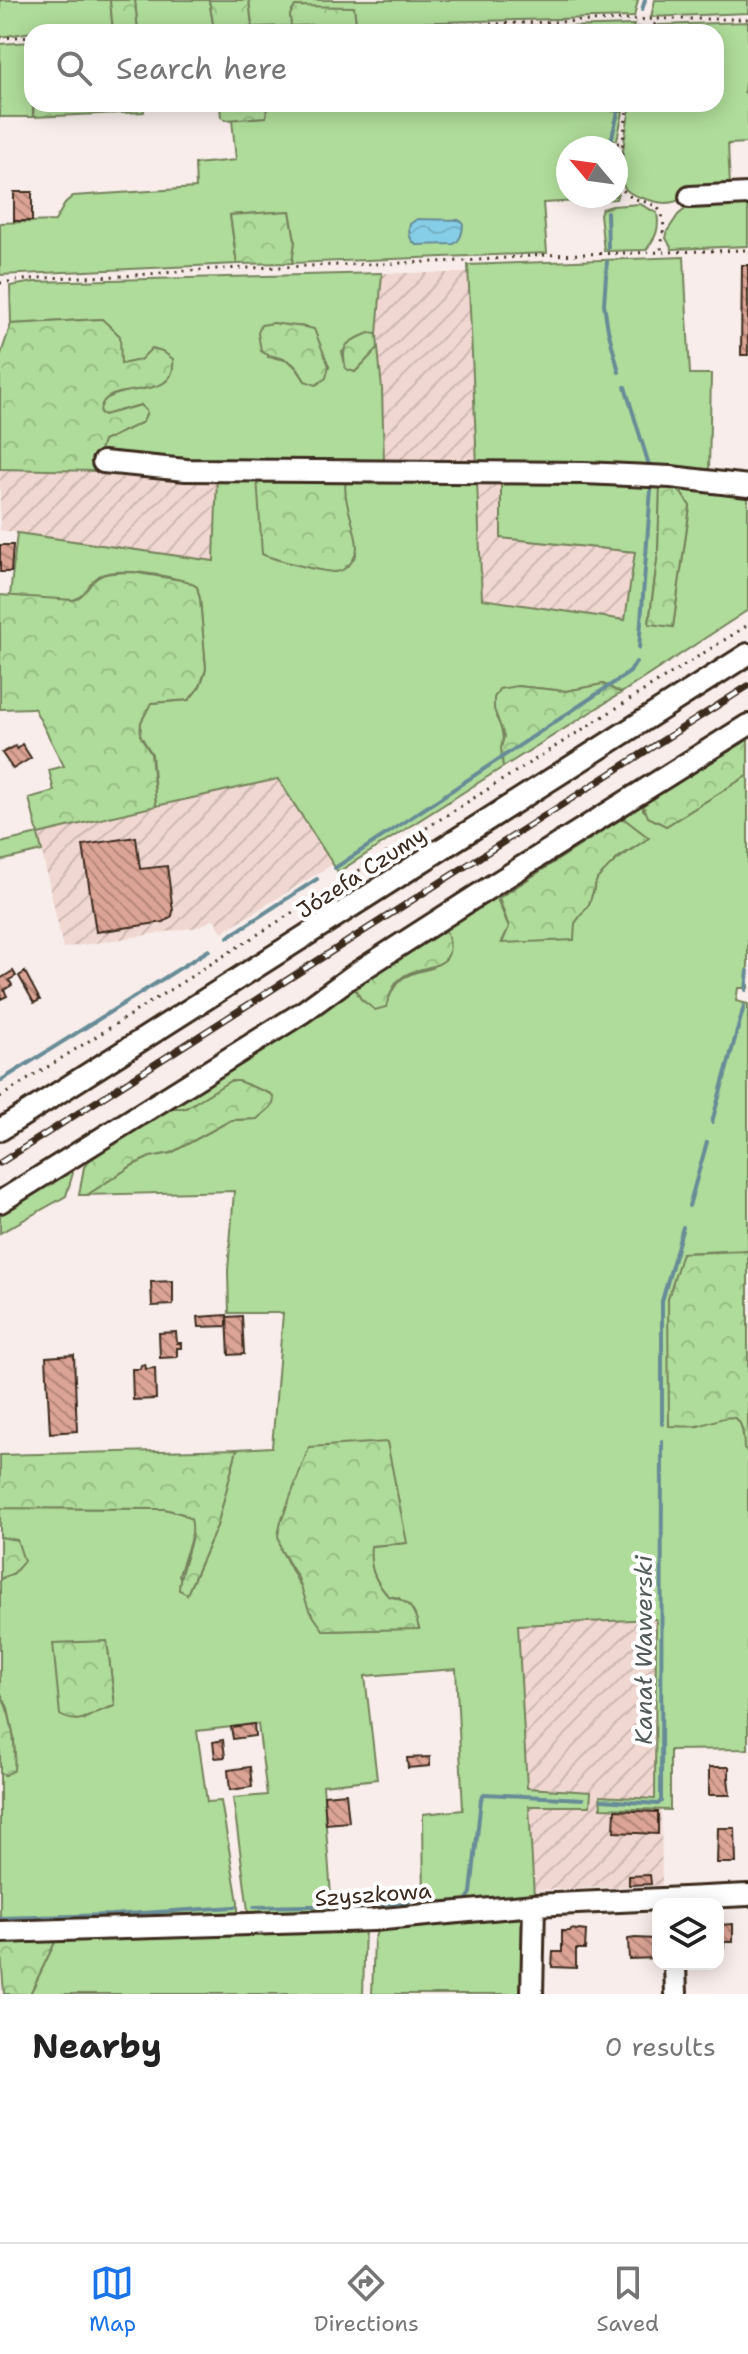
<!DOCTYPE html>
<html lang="en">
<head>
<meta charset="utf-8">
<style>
	body { margin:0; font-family:"Shantell Sans",sans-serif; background:#f6f6f6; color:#222 }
	.controls { position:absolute; right:24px; bottom:24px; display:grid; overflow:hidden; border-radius:16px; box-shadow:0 4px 20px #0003 }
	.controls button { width:72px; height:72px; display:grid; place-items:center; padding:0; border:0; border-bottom:2px solid #e0e0e0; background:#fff; color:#222; font:40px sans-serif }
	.compass { position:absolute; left:556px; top:136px; width:72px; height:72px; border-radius:50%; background:#fff; box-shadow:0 4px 20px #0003; rotate:299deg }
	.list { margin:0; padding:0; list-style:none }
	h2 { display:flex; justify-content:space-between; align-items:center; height:104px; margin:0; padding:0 32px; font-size:34px }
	h2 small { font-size:26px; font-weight:400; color:#767676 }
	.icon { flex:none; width:44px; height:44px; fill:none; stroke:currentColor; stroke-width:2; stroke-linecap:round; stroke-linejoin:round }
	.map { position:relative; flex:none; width:748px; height:1994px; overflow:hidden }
	.search { position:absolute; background:#fff; box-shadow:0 4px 20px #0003; left:24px; right:24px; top:24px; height:88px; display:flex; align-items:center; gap:20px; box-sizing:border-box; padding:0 28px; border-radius:24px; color:#767676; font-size:30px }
	.sheet { height:248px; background:#fff }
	nav { display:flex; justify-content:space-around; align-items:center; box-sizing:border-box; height:112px; border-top:2px solid #e0e0e0; background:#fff; font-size:22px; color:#767676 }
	nav a { display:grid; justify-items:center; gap:4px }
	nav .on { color:#1a73e8 }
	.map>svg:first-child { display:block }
</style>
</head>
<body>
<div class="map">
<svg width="748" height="1994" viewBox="0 0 748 1994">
	<defs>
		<pattern id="industrial-furrows" width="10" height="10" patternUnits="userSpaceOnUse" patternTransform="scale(2)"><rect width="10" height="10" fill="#f0d7d1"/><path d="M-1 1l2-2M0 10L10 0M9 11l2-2" fill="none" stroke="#cfb9b3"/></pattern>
		<pattern id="forest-crowns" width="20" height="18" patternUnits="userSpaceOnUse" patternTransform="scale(2)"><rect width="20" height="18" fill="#afdc9a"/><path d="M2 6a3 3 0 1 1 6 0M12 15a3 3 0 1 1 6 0" fill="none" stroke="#97bd84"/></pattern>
		<pattern id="water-waves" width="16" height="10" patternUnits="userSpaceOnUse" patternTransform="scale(2)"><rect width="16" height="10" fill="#86cee7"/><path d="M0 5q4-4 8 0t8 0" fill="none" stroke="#75b1c6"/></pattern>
		<pattern id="building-back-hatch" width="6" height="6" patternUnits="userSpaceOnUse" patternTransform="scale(2)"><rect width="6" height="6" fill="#dca496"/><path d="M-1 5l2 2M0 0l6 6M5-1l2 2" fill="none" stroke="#b4867a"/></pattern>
	</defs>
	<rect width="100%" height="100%" fill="#f8edea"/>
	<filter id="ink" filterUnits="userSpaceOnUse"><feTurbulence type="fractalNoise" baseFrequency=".0125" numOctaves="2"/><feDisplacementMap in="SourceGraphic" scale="16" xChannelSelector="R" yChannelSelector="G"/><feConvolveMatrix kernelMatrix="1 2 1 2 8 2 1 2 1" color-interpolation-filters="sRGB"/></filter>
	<g filter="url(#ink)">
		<path fill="url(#industrial-furrows)" d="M382 273H468L477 466 384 462 377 334Z
			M0 469 217 475 214 561 0 530Z
			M477 482H501V538L635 551 625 620 482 599Z
			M278 778 333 864 222 932 214 919 198 927 63 948 38 834Z
			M656 1618 655 1800 600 1797 601 1808 661 1810 662 1885 533 1890 528 1806H590L591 1793 527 1788 518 1625Z"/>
		<path fill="#afdc9a" stroke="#75835c" stroke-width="2" fill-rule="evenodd" d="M0 0H110L113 32H32L0 37Z
			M135 0H209L214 29 138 32Z
			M249 0H638L634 17 356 24 354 7 292 11 291 26 252 27Z
			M655 0H748V13L651 17Z
			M748 22V81L745 83 744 92 748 94V143L728 144 730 187H684V197C675 204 664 204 653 201 644 198 630 196 624 187 616 174 628 120 631 104H716V32L652 31 659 25Z
			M634 25 632 32H375Z
			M32 42 33 117H0V44Z
			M267 104H449L456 108 533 104H611L612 111 623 112 617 140 604 139 603 148H568V196H616L617 149 618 193 616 199 543 203 547 253 292 263 295 241 290 211 230 215 237 264 0 275V223L55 221 66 202 73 196 196 188 195 164 236 160 232 119 266 117Z
			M748 203V246L672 249 666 238 668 230 678 215 690 205Z
			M640 204 657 213C660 229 656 237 646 250L604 251 600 214 602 209 612 206Z
			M684 257 690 374H711L709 471 477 466 468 265Z
			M382 273 377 334H369L342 352 346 368 355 372 378 348 382 389 384 462 190 461 188 458 99 453 103 441 143 422 141 405 104 415 100 413 99 409 103 400C111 396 119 393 128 391 149 387 176 389 173 359L147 353 140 361 121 365 102 319 11 324 10 286 34 282ZM274 323 289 327 305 326 315 335 329 367 305 381C294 363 291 359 268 357Z
			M217 475 257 476 342 570 349 565 356 555 344 491 346 478 477 482 482 599 625 620 635 552 501 538V482L660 486 658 553 649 623 673 627 690 506 676 486 748 494V610L621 693 603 684 566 691 517 686 496 717C507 735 501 747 503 767L338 872 278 779 156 806 152 754 140 735 141 722 151 703 189 700 200 686 206 669 200 599 197 587C180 576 118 566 99 576 87 583 88 598 72 600 52 602 30 597 10 596L17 533 214 561Z
			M748 775V988H738L736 1001 748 1004V1250L682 1253 698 1426C712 1421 738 1407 744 1429 745 1434 744 1443 744 1449L748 1452V1749L670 1750V1810L601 1808 600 1796 655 1799 656 1619 518 1625 527 1788 591 1792 590 1806H529L534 1897 424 1908 423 1814 463 1810 456 1669 365 1676 377 1779 323 1785 331 1896 364 1895 367 1912 249 1918 233 1798 267 1795 258 1724 197 1731 207 1802 221 1801 238 1902V1916L0 1924V1773L5 1775 15 1756 14 1739 8 1708 0 1692V1579L14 1573 17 1541 0 1537V1508L165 1509 183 1514 191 1519 194 1529 179 1575 187 1594 217 1526 237 1449 272 1447 283 1313H229L228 1271 234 1191 87 1195 133 1165 150 1157 171 1153 231 1120 257 1119 273 1105 271 1094 238 1081 186 1108H161L354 987 361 999 386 1007C395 977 404 975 432 968L445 928 493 889 509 927 502 942 575 923 589 904 597 879 606 868 648 838 623 818 643 804V810L666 826ZM406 1543 370 1546C369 1567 374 1580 388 1596L399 1598 419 1628 324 1631 281 1550ZM107 1641 115 1706 94 1713 85 1719Z
			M38 834 42 851 0 861V843Z
			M70 1163 73 1173 66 1196 0 1233V1209Z
			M524 1918 522 1994H372L374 1940 379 1926Z
			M365 1926 363 1994H30L56 1940Z"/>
		<path fill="url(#forest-crowns)" stroke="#75835c" stroke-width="2" d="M110 0H135L138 32H113Z
			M209 0H249L252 27 214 29Z
			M295 6 354 7 356 24 291 26 290 15Z
			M34 104H143L144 112 33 117Z
			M220 104H267L266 117 226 120 221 117Z
			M290 211 295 241 292 263 237 264 230 215Z
			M102 319 120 336 121 364 140 360 152 348 162 351 173 359C179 408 100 374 100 413L104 415 141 405 147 412 143 422 103 441 93 471 0 469V357L11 324Z
			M274 323C287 326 301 325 314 329L329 366 326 378 316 385 305 381C302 376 298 368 293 364 284 355 271 359 261 351L258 333 261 325Z
			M369 333 377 334 378 348 355 372 346 369C340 343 346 343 369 333Z
			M257 476 346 478C342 502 355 522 357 546 357 557 348 571 335 572 322 572 275 560 262 554Z
			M660 486H676L690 506 673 627 649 624 658 553Z
			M132 572 187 581 197 587 200 599 206 669 200 686 189 700 151 703 141 722 140 735 151 754 156 806 38 834 29 798 54 791 49 770 64 766 34 708 0 709V595L74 600C88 594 87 584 99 577 108 571 122 573 132 572Z
			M603 684 621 693 503 767 501 748 504 736 494 709V698L499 689 517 686 566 691Z
			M748 740V775L666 826 648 817 643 804Z
			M623 818 649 838 619 857 597 879 589 904 575 923 574 940 502 943 509 927 499 898Z
			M445 928C464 976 419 961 400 979 392 986 389 998 386 1007L375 1010 361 999 354 987Z
			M230 1081H238L271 1094 274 1098 273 1105 257 1119 231 1120 171 1153 150 1157 133 1165 87 1195H79L84 1167 95 1153 161 1108H186Z
			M748 1251V1452L744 1449C743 1408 733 1415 701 1425 691 1428 679 1426 669 1426L668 1299 682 1253Z
			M387 1442 407 1543 371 1546C369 1567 374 1580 388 1596 409 1600 415 1609 419 1629L324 1631 309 1610 298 1578 281 1550 278 1535 281 1522 309 1447Z
			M237 1449 217 1526 187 1594 179 1590C179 1566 197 1540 191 1519L183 1514 165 1509 0 1508V1455Z
			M0 1537 17 1540 24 1561 14 1573 0 1579Z
			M107 1641 115 1706C93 1710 83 1728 60 1715L53 1643Z
			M0 1692C12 1716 16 1743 14 1770L5 1775 0 1773Z
			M56 1940 30 1994H4L0 1942Z"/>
		<path fill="url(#water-waves)" stroke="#688c97" stroke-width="2" d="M417 219 459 220 463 223C463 231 461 240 454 244L416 245C410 240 408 232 410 224Z"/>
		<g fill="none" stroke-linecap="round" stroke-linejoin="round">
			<path stroke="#688c97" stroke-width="4" d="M642 10 645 0
				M637 32 638 28
				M612 137 620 104
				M607 212 608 248
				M607 262 604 304 608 330 619 372
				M625 387 649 465
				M639 648 651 489
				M335 868 630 672 636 662
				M228 937 317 879
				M746 990 748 971
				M0 1081 209 950
				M712 1122 744 1006
				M689 1206 707 1142
				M662 1424V1301L683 1227
				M602 1800 658 1804 661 1801 662 1441
				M423 1903 466 1901 471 1893 481 1799 484 1794 583 1799
				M379 1904 409 1903
				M254 1907 361 1905
				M0 1918 111 1915 235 1907"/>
		</g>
		<path fill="url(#building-back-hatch)" stroke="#3b2a1e" stroke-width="2" d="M14 192H32V221H14Z
			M742 265H748V355H741Z
			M0 545H13L11 572H0Z
			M22 744 31 758 13 769 2 753 15 746 17 749Z
			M136 837 140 869 167 866 173 911 172 916 164 922 96 932 83 845Z
			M13 971 16 976 9 980 12 985 4 990 7 996 1 999 0 979Z
			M25 972 40 1000 34 1003 19 976Z
			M173 1281V1305L152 1306 151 1282Z
			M227 1315V1326L199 1327 198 1317Z
			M242 1316 244 1354 229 1355 227 1317Z
			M176 1332 177 1343H181V1348H177V1357L160 1358 159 1333Z
			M74 1355 77 1431 50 1433 46 1357Z
			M145 1364 146 1369 155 1368 156 1399 133 1400 132 1369H140L141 1365Z
			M254 1724 255 1736 233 1739 231 1727Z
			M223 1740 225 1757 215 1758 213 1742Z
			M430 1757V1766L408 1768 407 1758Z
			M250 1767 252 1787 230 1790 228 1770Z
			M709 1767H729V1778H728L730 1795H709Z
			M346 1793 349 1822 326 1824 324 1795Z
			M615 1810 658 1812V1834L614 1832Z
			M718 1828H735L736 1863H717Z
			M650 1875 651 1884 629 1885V1876Z
			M718 1922V1925L733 1924V1942H724V1948L718 1949Z
			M570 1929 586 1931 585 1949H576V1968L552 1967 553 1952H562V1931H570Z
			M635 1938 656 1939V1958L629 1959 628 1939Z"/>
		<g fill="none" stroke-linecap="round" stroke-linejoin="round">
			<g stroke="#3b2a1e" stroke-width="26">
				<path id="minor" d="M690 197 748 194
					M103 462 186 470 584 473 671 477 748 486
					M0 1130 748 654
					M0 1202 303 1012 355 974 498 882 748 725
					M0 1932 373 1920 534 1905 748 1895
					M675 1964 676 1994
					M532 1994 534 1905"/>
			</g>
			<path stroke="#3b2a1e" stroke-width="3" stroke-dasharray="2 6" stroke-linecap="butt" d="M218 32 658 19H748
				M650 32 658 19
				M0 38 32 36
				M628 104 618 177C624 211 658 192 663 219 665 229 661 243 661 253
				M601 144 621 143
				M0 283 40 278 122 276 215 269 466 261 545 255 748 250
				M0 1097 748 625"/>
			<use href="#minor" stroke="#fff" stroke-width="20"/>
			<g stroke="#3b2a1e" stroke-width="7">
				<path id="rail" d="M0 1163 748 686"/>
			</g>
			<use href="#rail" stroke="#fff" stroke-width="4" stroke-dasharray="12" stroke-linecap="butt"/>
		</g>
	</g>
	<g text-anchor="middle" stroke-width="8" stroke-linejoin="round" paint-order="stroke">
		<g font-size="22" fill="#3b2a1e" stroke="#fff">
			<text transform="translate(361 872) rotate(-33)" y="8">Józefa Czumy</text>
			<text transform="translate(373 1894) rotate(-4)" y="8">Szyszkowa</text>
		</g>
		<g font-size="24" font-style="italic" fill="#525b5a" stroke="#fff">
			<text transform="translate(644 1650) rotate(-90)" y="8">Kanał Wawerski</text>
		</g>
	</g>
</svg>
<div class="controls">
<button><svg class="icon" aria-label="layers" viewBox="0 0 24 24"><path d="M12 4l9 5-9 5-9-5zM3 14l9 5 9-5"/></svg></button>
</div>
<svg class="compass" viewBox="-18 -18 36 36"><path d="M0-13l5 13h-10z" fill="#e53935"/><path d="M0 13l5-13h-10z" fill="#767676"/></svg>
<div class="search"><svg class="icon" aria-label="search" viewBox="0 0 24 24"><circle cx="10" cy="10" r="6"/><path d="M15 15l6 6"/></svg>Search here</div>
</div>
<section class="sheet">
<h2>Nearby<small>0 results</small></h2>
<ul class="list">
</ul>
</section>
<nav>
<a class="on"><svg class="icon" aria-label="map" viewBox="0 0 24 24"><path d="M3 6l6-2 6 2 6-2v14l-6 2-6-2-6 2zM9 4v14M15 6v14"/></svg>Map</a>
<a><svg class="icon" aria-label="directions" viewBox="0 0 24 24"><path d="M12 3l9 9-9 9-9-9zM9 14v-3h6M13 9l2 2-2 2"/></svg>Directions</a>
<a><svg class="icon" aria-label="saved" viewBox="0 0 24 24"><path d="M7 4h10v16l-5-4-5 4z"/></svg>Saved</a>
</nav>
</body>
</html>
